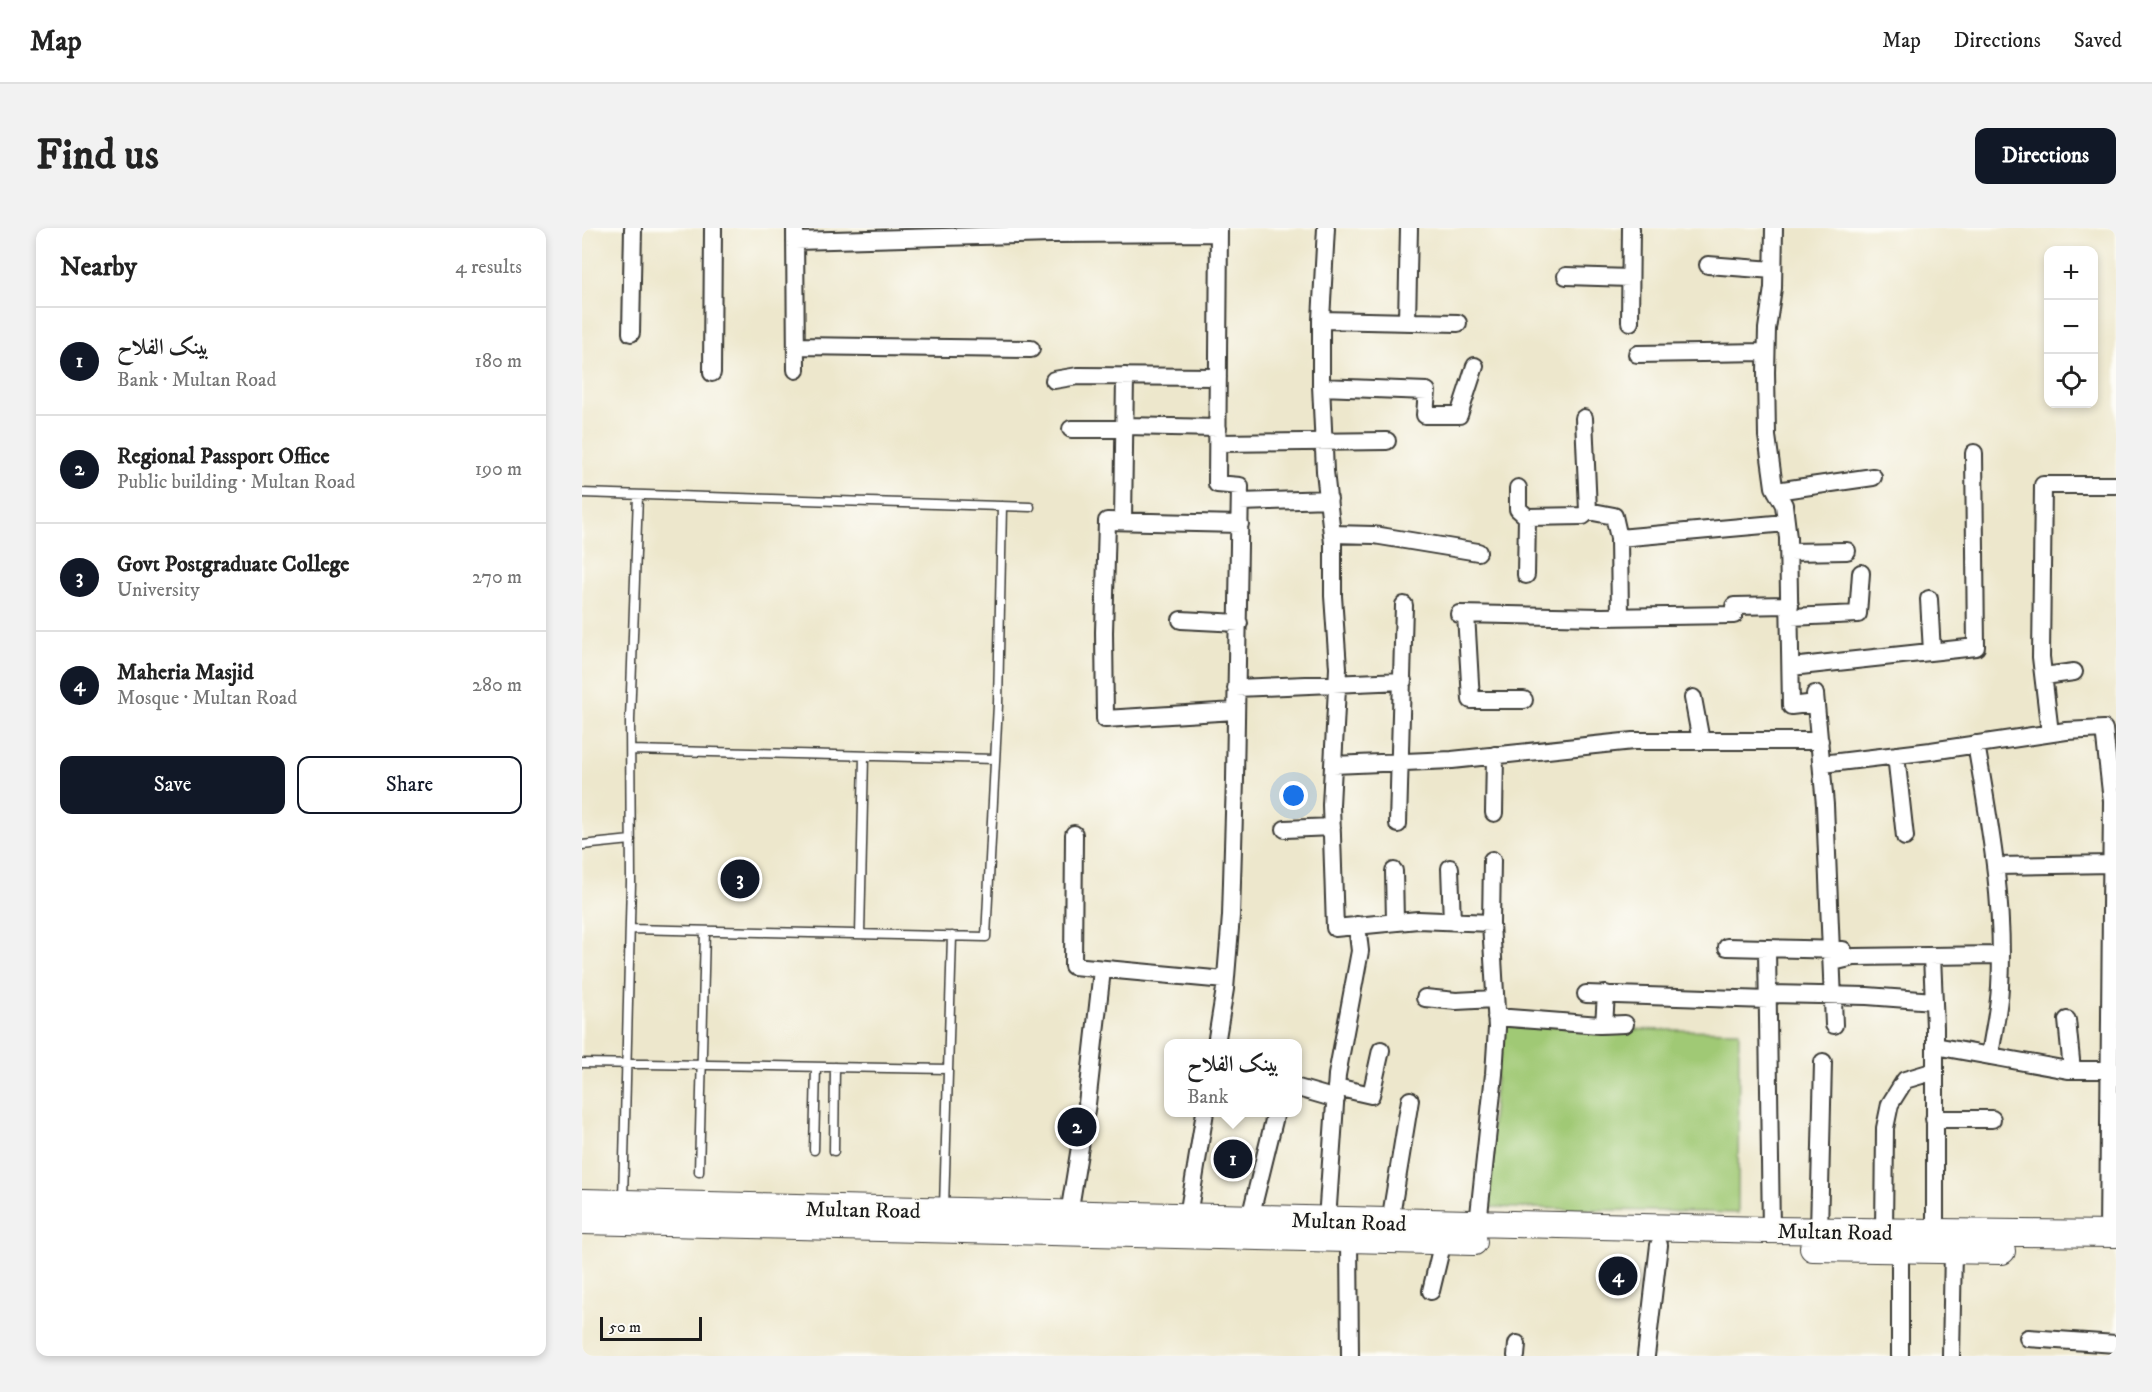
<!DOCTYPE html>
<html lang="en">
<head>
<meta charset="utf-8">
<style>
	body { margin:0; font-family:"IM FELL DW Pica",Amiri,serif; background:#f2f2f2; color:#222 }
	.controls { position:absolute; right:18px; top:18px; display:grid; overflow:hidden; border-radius:12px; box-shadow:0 3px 9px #0003 }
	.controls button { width:54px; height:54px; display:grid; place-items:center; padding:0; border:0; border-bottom:2px solid #e0e0e0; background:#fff; color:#222; font:30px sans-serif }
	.scale { position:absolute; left:18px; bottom:15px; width:102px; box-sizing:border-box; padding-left:6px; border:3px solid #1c1c1c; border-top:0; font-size:16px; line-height:21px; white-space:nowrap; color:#1c1c1c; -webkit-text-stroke:4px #fdfcf7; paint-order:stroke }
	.you { position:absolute; left:712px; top:568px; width:21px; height:21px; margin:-15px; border:4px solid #fff; border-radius:50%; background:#1a73e8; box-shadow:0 0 0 9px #1a73e833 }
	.badge { display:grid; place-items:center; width:39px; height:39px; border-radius:50%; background:#111827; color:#fff; font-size:20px; font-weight:700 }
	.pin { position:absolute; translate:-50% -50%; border:3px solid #fff; box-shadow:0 2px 6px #0006 }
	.popup { position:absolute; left:582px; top:811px; width:138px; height:78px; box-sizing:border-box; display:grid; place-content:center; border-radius:12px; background:#fff; filter:drop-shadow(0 2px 4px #0005); font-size:20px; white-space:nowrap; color:#767676 }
	.popup b { font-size:22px; color:#222 }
	.popup::after { content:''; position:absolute; left:50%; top:100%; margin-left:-12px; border:12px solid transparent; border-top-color:#fff }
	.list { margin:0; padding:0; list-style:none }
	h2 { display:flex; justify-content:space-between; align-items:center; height:78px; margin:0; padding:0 24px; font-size:26px }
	h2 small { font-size:20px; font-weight:400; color:#767676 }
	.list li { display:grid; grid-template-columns:39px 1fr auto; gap:18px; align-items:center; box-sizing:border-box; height:108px; padding:0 24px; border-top:2px solid #e0e0e0 }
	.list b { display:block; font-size:22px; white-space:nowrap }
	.list p { margin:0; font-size:20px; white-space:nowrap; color:#767676 }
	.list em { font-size:20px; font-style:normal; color:#767676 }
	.actions { display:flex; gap:12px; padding:18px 24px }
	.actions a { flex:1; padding:14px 0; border:2px solid #111827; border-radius:12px; text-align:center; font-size:21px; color:#111827 }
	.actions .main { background:#111827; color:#fff }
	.icon { flex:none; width:33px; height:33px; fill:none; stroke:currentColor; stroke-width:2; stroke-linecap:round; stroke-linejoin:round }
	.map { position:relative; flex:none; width:1534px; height:1128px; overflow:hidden; border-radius:12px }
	header { display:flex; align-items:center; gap:36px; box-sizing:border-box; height:84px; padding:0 30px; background:#fff; border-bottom:2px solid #e0e0e0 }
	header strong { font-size:28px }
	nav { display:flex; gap:33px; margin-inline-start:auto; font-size:21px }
	.intro { display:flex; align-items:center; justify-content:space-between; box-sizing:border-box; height:144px; padding:0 36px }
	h1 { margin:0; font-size:42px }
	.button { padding:15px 27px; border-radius:12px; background:#111827; color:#fff; font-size:21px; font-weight:700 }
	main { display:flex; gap:36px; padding:0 36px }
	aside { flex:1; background:#fff; border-radius:12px; box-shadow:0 3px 9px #0003 }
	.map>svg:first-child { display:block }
</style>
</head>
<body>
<header>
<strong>Map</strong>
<nav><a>Map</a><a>Directions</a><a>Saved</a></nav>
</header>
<div class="intro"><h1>Find us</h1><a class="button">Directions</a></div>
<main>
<aside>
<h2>Nearby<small>4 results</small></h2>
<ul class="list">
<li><span class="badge">1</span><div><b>بینک الفلاح</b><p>Bank · Multan Road</p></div><em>180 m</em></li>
<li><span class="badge">2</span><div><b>Regional Passport Office</b><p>Public building · Multan Road</p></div><em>190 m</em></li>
<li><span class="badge">3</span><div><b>Govt Postgraduate College</b><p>University</p></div><em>270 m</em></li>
<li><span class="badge">4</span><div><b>Maheria Masjid</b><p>Mosque · Multan Road</p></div><em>280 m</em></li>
</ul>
<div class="actions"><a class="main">Save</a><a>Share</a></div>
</aside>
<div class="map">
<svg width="1534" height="1128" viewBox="0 0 1534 1128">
	<rect width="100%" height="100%" fill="#fdfcf7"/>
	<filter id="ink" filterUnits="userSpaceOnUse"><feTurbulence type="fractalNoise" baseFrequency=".0167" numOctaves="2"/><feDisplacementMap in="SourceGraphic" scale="12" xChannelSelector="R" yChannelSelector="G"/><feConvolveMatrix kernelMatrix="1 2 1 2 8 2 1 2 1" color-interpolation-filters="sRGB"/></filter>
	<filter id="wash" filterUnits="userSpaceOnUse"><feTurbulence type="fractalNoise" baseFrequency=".008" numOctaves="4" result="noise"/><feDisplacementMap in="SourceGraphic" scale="24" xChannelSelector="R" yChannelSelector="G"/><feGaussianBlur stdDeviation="1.35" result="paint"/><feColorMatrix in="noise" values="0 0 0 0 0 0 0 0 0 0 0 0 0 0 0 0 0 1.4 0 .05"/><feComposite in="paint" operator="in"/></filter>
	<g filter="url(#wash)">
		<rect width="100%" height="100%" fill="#ede7cc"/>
		<path fill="#a0c975" stroke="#5e7248" stroke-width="1.5" d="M919 795 1023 801 1157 803 1156 985 902 979Z"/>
	</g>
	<g filter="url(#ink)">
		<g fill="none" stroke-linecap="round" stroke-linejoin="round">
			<g stroke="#3b3a36" stroke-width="11">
				<path id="service" d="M0 265 448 279
					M49 522 413 531
					M0 617 49 612
					M48 701 404 709 416 476 420 278
					M278 706 282 528
					M0 835 366 841
					M232 922 234 839
					M252 923 253 839
					M117 944 123 703
					M41 972 49 654 48 492 56 267
					M362 980 370 708"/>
			</g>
			<g stroke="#3b3a36" stroke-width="20">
				<path id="minor" d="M213 0 214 142
					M744 0 739 92V157L743 243 751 315V368L756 440 749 577 753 700 836 692 909 695
					M1192 0 1191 60 1185 101 1184 144 1185 208 1192 259 1202 277 1206 310 1209 478 1234 475
					M213 13 469 6 637 5
					M1126 37 1191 42
					M984 48 1048 50
					M739 92 876 95
					M825 93 827 0
					M1048 94 1049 0
					M49 105 51 0
					M214 118 449 121
					M1055 126 1184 124
					M130 145 131 0
					M472 152 496 148 636 149
					M739 159 845 163 843 187H877L893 138
					M1002 190 1006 283
					M543 198 636 200
					M489 201H543
					M636 215 805 213
					M936 260V281L945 289 944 347
					M1194 263 1291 249
					M658 274 747 271
					M945 289 1001 288 1006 283 1032 288 1037 310 1038 388
					M541 293 543 148
					M750 306 792 307 896 324
					M1037 310 1204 295
					M1207 324 1265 323
					M1347 371 1350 424
					M877 386 1020 389 1152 387V378L1208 377
					M884 386 889 472H942
					M1208 389 1276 386 1279 345
					M599 392 657 395
					M1209 439 1394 419 1392 225
					M1462 448 1492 444
					M654 460 821 453
					M1233 466 1243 577 1252 797
					M1111 470 1119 513
					M653 483 523 491 522 404 525 293 658 296
					M1468 505 1459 429 1461 257H1534
					M1394 516C1408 597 1423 678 1418 759 1417 782 1411 805 1408 828
					M1314 527 1323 609
					M1240 536 1349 523 1484 503 1522 501 1530 573 1526 1006
					M751 537 870 532 1051 513H1238
					M912 585 913 527
					M816 596 822 377
					M703 601 750 599
					M492 606 491 738 643 752
					M1414 638 1530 636
					M868 640 870 694
					M812 643 813 693
					M1145 719 1261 722
					M1185 720 1189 1002
					M1350 728 1353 799V1004
					M1251 734 1272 729 1419 727
					M1004 766 1186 772
					M1186 766 1285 768 1352 773
					M843 770 874 773 913 771
					M914 789 1018 797 1043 796
					M1485 792 1490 842
					M1022 797 1024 766
					M634 816 643 761 649 688 653 551 658 258 635 256 637 0
					M1353 818 1486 842H1528
					M754 859 789 867 799 822
					M716 860 754 871
					M1352 891H1410
					M487 986 505 876 520 742
					M606 988 623 884
					M668 990 694 884
					M745 992 755 847 778 723 775 697
					M808 994 828 872
					M896 996 912 846 915 800 909 695 910 632
					M1237 1003 1241 834
					M1302 1004 1303 900 1308 876 1323 852 1353 843
					M767 1011 768 1128
					M849 1063 861 1013
					M1446 1110 1534 1116
					M934 1128 935 1116
					M1064 1128 1077 1017
					M1318 1128V1022
					M1369 1128 1371 1022"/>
			</g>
			<g stroke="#3b3a36" stroke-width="28">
				<path id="primary" d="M0 974 1185 1002 1534 1006
					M0 993 892 1014
					M1231 1020 1420 1023"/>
			</g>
			<use href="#service" stroke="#fff" stroke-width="8"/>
			<use href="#minor" stroke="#fff" stroke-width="16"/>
			<use href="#primary" stroke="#fff" stroke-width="26"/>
		</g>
	</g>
	<g text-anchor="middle" stroke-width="4.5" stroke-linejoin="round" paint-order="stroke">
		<g font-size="22" fill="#1c1c1c" stroke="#fdfcf7">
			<text transform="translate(281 981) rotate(1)" y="8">Multan Road</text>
			<text transform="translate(767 993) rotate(2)" y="8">Multan Road</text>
			<text transform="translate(1253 1003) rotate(1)" y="8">Multan Road</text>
		</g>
	</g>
</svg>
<div class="controls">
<button>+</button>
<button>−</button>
<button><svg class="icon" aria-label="locate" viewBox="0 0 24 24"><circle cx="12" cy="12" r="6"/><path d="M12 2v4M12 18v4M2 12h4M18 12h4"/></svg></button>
</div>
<div class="scale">50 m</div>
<div class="you"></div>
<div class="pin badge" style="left:651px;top:931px">1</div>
<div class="popup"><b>بینک الفلاح</b>Bank</div>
<div class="pin badge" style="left:495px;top:899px">2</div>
<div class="pin badge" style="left:158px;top:651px">3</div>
<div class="pin badge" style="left:1036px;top:1048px">4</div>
</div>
</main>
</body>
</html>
